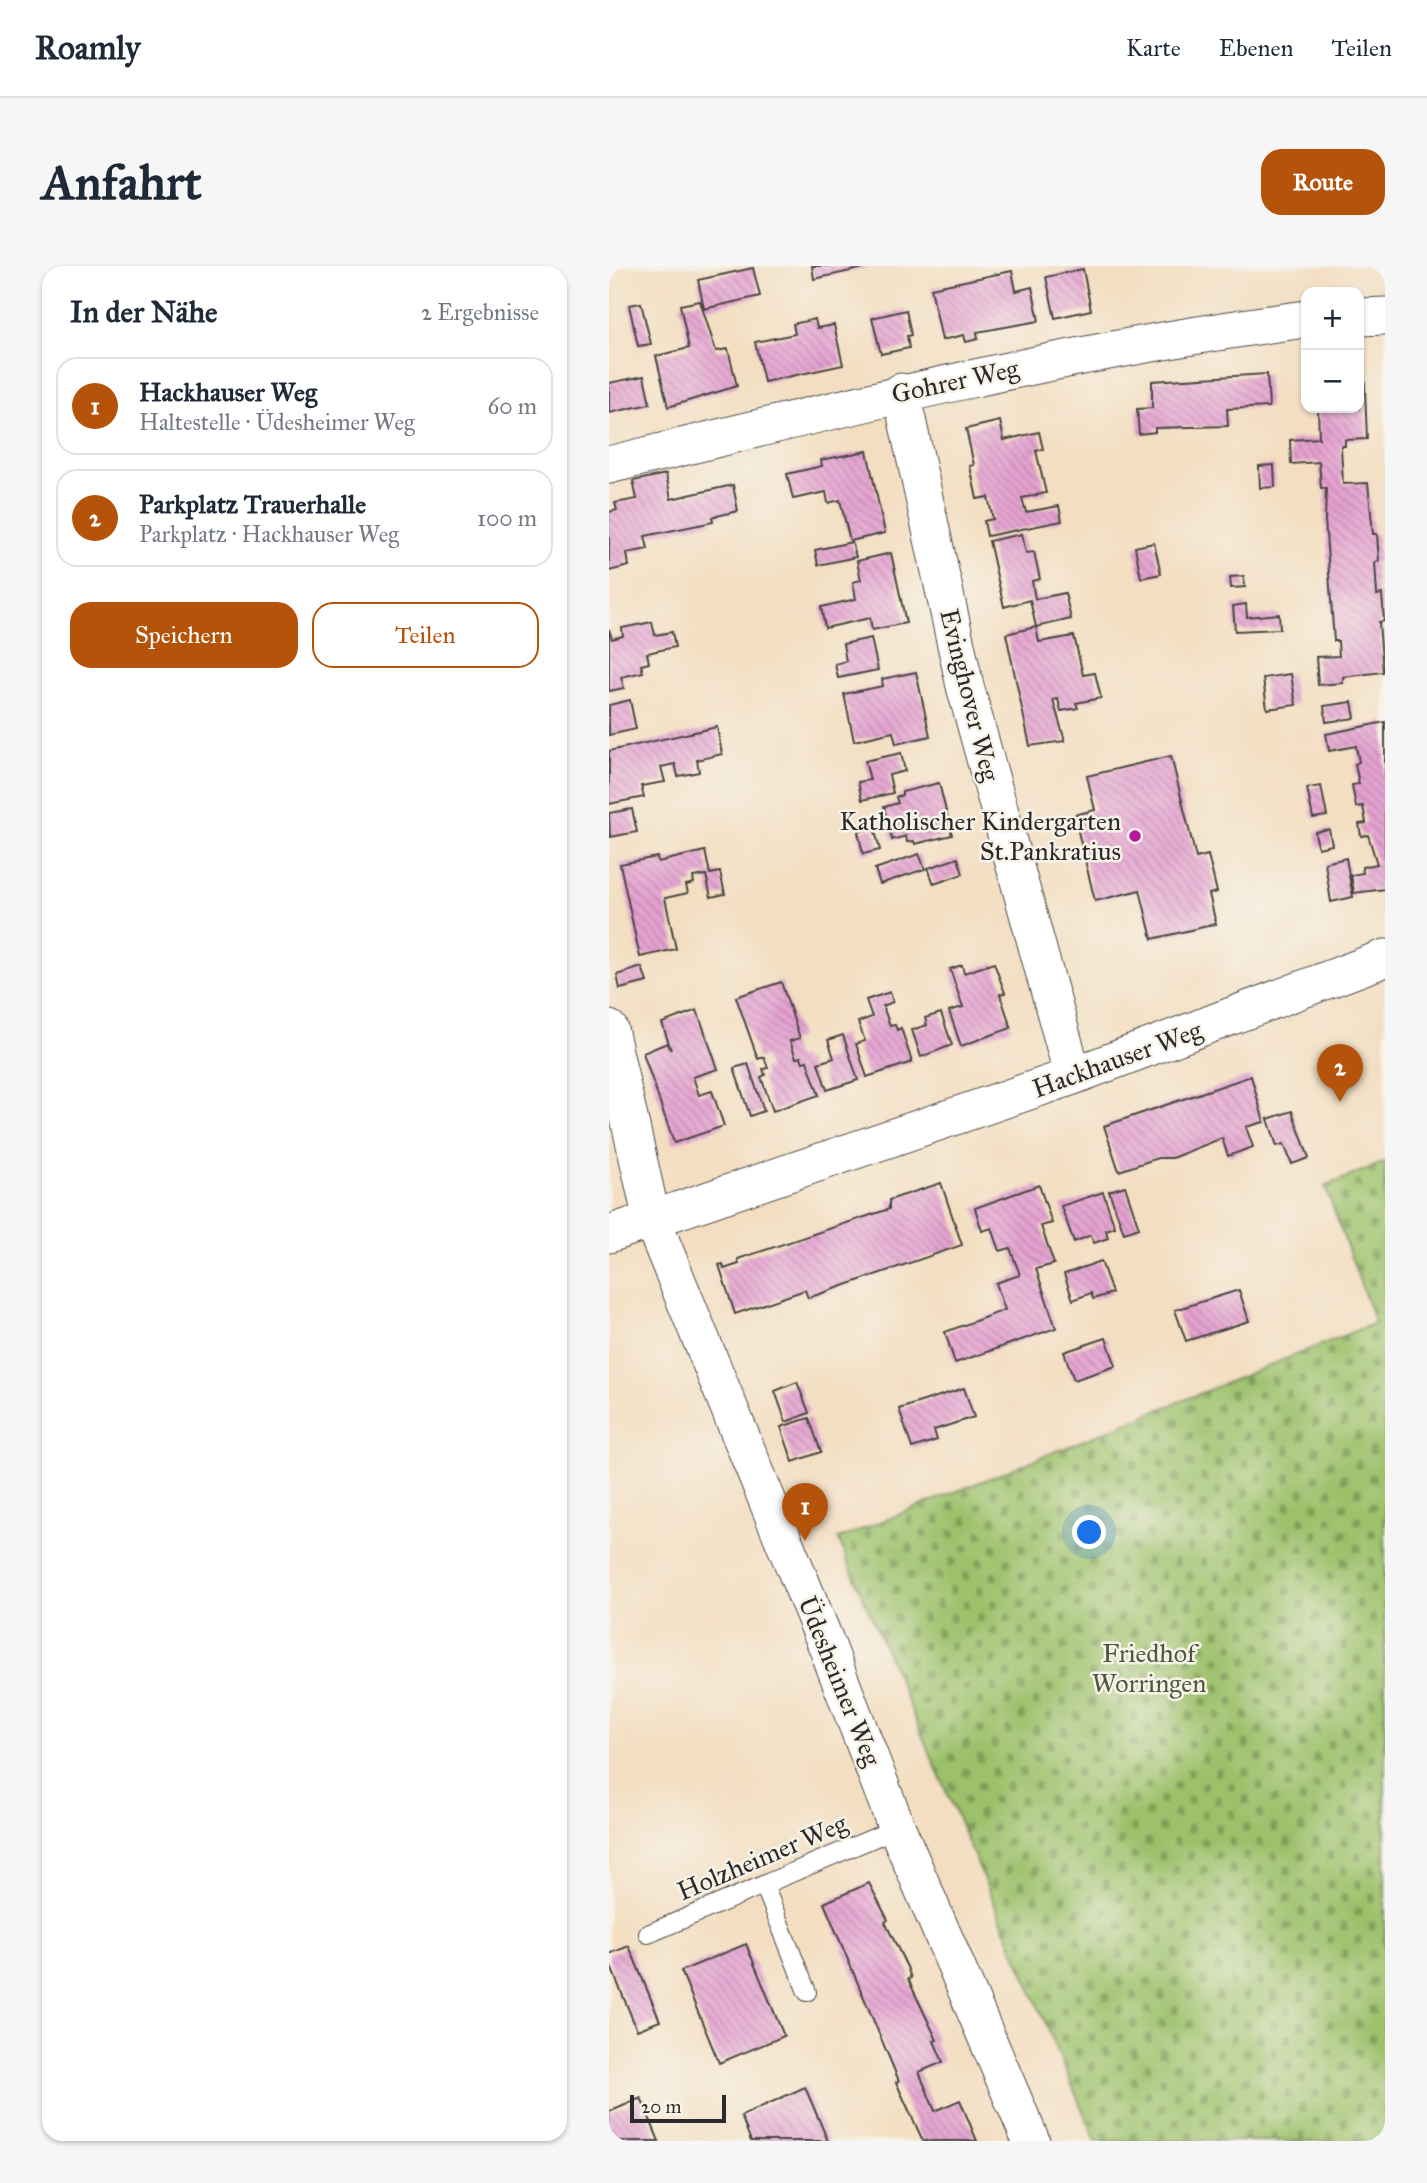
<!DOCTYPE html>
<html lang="de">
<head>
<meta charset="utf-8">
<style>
	body { margin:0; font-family:"IM FELL Great Primer",serif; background:#f6f6f7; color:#1f2937 }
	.controls { position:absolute; right:21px; top:21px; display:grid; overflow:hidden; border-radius:14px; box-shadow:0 2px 5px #0004 }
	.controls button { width:63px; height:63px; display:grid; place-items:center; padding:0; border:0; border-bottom:2px solid #e0e1e3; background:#fff; color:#1f2937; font:35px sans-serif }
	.scale { position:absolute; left:21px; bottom:18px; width:96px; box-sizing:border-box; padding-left:7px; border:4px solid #2b2b2b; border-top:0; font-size:19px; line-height:24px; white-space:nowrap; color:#2b2b2b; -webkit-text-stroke:5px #f7f3e8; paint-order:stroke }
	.you { position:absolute; left:481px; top:1267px; width:24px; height:24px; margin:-18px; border:5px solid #fff; border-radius:50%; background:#1a73e8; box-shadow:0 0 0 10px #1a73e833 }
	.badge { display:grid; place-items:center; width:46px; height:46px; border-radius:50%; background:#b45309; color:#fff; font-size:23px; font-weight:700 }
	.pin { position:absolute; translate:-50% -58px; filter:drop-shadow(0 2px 4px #0008) }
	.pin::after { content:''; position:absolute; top:37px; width:24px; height:21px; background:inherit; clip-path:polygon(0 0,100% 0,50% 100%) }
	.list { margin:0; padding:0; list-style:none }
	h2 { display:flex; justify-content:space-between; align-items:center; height:91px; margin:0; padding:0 28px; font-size:30px }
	h2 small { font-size:23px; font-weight:400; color:#747a83 }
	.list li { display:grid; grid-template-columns:46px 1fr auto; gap:21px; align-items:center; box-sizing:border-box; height:98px; margin:0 14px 14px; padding:0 14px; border:2px solid #e0e1e3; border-radius:21px }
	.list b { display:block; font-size:26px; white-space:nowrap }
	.list p { margin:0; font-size:23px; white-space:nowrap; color:#747a83 }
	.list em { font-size:23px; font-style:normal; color:#747a83 }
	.actions { display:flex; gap:14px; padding:21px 28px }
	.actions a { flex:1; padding:16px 0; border:2px solid #b45309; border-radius:21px; text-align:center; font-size:24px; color:#b45309 }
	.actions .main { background:#b45309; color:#fff }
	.map { position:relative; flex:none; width:776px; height:1875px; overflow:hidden; border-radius:21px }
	header { display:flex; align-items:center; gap:42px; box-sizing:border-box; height:98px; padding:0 35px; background:#fff; border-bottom:2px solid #e0e1e3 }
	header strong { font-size:33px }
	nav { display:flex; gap:38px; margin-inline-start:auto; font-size:24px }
	.intro { display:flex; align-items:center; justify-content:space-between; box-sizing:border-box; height:168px; padding:0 42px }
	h1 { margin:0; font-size:49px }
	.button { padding:18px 32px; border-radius:21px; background:#b45309; color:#fff; font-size:24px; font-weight:700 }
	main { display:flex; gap:42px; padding:0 42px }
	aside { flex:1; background:#fff; border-radius:21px; box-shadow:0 2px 5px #0004 }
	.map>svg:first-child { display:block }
</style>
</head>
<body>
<header>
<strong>Roamly</strong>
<nav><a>Karte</a><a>Ebenen</a><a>Teilen</a></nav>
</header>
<div class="intro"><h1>Anfahrt</h1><a class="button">Route</a></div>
<main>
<aside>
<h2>In der Nähe<small>2 Ergebnisse</small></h2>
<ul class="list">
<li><span class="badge">1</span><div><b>Hackhauser Weg</b><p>Haltestelle · Üdesheimer Weg</p></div><em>60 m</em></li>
<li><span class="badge">2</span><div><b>Parkplatz Trauerhalle</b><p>Parkplatz · Hackhauser Weg</p></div><em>100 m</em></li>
</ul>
<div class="actions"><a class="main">Speichern</a><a>Teilen</a></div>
</aside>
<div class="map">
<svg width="776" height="1875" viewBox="0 0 776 1875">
	<defs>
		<pattern id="cemetery-stones" width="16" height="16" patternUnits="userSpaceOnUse" patternTransform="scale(1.75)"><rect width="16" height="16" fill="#9cc16b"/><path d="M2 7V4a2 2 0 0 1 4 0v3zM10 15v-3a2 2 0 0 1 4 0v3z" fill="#7f9d58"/></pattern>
		<pattern id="building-back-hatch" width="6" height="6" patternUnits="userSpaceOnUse" patternTransform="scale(1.75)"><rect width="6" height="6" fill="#e5a2d1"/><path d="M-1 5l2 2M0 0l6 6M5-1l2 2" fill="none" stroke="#ba84aa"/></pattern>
	</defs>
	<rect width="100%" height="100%" fill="#f7f3e8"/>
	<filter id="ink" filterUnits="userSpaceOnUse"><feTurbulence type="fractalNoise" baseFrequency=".0143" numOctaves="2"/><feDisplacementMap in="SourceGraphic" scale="14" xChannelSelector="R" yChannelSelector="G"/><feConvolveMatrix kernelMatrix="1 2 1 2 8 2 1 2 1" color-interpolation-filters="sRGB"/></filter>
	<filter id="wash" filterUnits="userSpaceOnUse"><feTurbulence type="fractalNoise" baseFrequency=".00686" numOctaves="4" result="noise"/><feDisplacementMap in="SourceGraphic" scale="28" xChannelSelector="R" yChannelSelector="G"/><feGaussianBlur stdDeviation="1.57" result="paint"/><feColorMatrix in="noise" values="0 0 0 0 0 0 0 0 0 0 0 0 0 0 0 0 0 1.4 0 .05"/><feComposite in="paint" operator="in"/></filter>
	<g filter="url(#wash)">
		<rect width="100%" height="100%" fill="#f3dec1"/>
		<path fill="url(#cemetery-stones)" stroke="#64764b" stroke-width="2" d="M776 896V1875H487L229 1273 766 1057 716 920Z"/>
		<g id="blocks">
			<path fill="url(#building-back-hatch)" d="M203 0H260V1L205 13Z
				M144 2 151 30 95 43 89 14Z
				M474 3 482 44 446 52 437 11Z
				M403 5 407 25 423 21 430 55 368 66 369 73 357 76 355 69 333 74 322 22Z
				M91 35 107 85 119 83 128 120 59 141 47 90 80 82 71 39Z
				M32 37 42 78 29 80 20 39Z
				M297 44 302 69 298 70 300 82 272 88 263 52Z
				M206 53 208 62 225 59 234 99 155 116 146 76 186 68 184 58Z
				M750 99H755L758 173 736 174V180H732L734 218 759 217 764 268H768L770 295 766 296 768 329 773 328 774 341 775 355 770 356 774 406 734 411V417L709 419 707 391 730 390 729 375H725L716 254 717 222H712L710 196 682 198 681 174 710 172 709 142H750Z
				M658 108 660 141 618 143 619 160 546 162V166L530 168 528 143 543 142V115Z
				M35 110 41 138 0 147V117Z
				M391 155 395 174 430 166 434 183 427 185 437 227 413 232 417 246 450 240 453 255 378 270 375 255 384 253 379 231 368 233 361 200 365 199 357 163Z
				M258 185 276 267 241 275 231 234 219 237 217 226 184 233 178 208 213 200 212 194Z
				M665 199 666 221 651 222 650 200Z
				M57 208 62 233 124 219 129 245 103 251 104 256 36 270 39 283 18 287 20 300 0 305V246L8 244 6 237 28 233 24 215Z
				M413 268 417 287 425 286 431 313 423 315 426 333 456 327 462 353 427 361 430 376 465 370 474 409 486 407 492 432 467 437 469 442 452 445 449 433 444 434 456 475 421 480 397 368 427 361 421 334 395 341 380 275Z
				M243 276 247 291 209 299 206 284Z
				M545 277 552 308 532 312 526 281Z
				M282 287 297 357 263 364 261 352 216 362 212 341 247 333 244 316 252 314 248 295Z
				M635 310 636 321 622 322 621 311Z
				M637 338 638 351 670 348 671 363 626 365 624 340Z
				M43 356 46 369 63 366 66 381 38 387 40 397 32 399 34 406 12 411 15 422 0 425V363L3 373 14 370 13 362Z
				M262 372 269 404 229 412 226 398 237 395 234 378Z
				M307 406 321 470 287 478 284 466 245 475 235 428 274 420 273 413Z
				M682 408 687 439 658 443 654 412Z
				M21 434 27 463 0 469V439Z
				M743 436 746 452 717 456 715 440Z
				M776 456V623L745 627 742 609 754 607 753 601 768 598 759 569 752 570 750 558 757 557 754 540 747 541 743 519 750 518 746 498 750 496 747 480 720 485 717 468Z
				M108 461 113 488 88 494 90 506 69 510 66 498 52 501 56 516 32 520 35 531 0 538V485Z
				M292 487 296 505 280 509 284 527 253 534 249 516 261 514 256 495Z
				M562 490 587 592 599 589 608 626 600 628 607 658 543 673 531 624 486 635 465 549 486 544 478 510Z
				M330 517 343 569 306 578 305 575 298 576 297 570 283 574 275 541 289 537 287 531 293 529V526Z
				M712 520 718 550 704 552 698 522Z
				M23 543 28 566 1 571 0 547Z
				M265 561 271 584 254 588 249 566Z
				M720 563 723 579 709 582 706 566Z
				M96 585 101 608 111 606 116 628 102 631 97 609 84 611 85 617 77 619 79 627 56 632 67 683 31 691 11 598 48 591 49 596Z
				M310 588 316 603 271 618 266 603Z
				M349 592 354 608 325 618 319 602Z
				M737 592 744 631 722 636 716 597Z
				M385 697 396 727 391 728 402 762 352 780 340 745 354 741 341 703 353 699 355 707Z
				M33 701 38 716 11 723 8 709Z
				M172 716 191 772 181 775 187 792 192 791 194 796 198 795 210 829 164 845 152 811 156 809 154 803 159 802 155 791 149 793 127 731Z
				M281 726 284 736 274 740 281 760 286 759 288 764 292 762 303 796 258 811 247 778 256 775 249 756 263 751 257 734Z
				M88 744 109 803 84 811 90 829 103 825 115 860 65 877 34 787 58 777 62 784 53 757Z
				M332 747 343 779 312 791 303 764 318 759 316 752Z
				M234 769 249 814 218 824 209 797 225 792 219 774Z
				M139 798 155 845 141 850 125 802Z
				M642 810 655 856 637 861 644 881 619 890 613 872 563 892H549L510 905 495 860Z
				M683 845 700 892 683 898 675 878 668 880 659 853Z
				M332 917 353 979 199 1032 196 1024 126 1048 110 999 114 998 115 1003 130 998 129 993 280 943V934Z
				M430 919 443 957 432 960 445 998 427 1003 447 1062 346 1097 336 1066 396 1044 387 1017 411 1009 401 982 391 985 383 962 373 965 366 942Z
				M516 920 530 962 515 967 500 925Z
				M494 926 506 961 497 964 499 972 485 977 482 969 465 976 452 940Z
				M492 995 503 1027 484 1033 482 1027 464 1034 455 1008Z
				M630 1024 640 1055 577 1075 566 1044Z
				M497 1072 507 1100 465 1114 455 1086Z
				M188 1116 200 1147 177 1156 166 1125Z
				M355 1122 365 1151 325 1164 328 1174 303 1182 290 1143Z
				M200 1152 212 1186 184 1196 172 1161Z
				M260 1617 279 1654 276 1656 298 1701 302 1712 299 1713 328 1774 325 1775 334 1796 310 1806 326 1845 351 1834 368 1875H314L287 1816 290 1815 215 1637Z
				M137 1678 175 1770 110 1797 72 1705Z
				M20 1680 51 1755 28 1764 0 1696V1688Z
				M196 1821 219 1875H142L132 1850Z
				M32 1832 50 1875H0V1846Z"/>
		</g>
	</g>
	<g filter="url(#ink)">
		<use href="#blocks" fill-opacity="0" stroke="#494642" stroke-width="2"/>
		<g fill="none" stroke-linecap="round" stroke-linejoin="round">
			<g stroke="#494642" stroke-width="20">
				<path id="lane" d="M155 1619 198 1726
					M39 1668 288 1562"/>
			</g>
			<g stroke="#494642" stroke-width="39">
				<path id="street" d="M750 51 776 50
					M292 126 356 420 464 810
					M0 199C231 142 461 84 697 53
					M0 763 43 954 216 1375 288 1562 422 1875
					M0 968 464 810 776 692"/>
			</g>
			<use href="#lane" stroke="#fff" stroke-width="18"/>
			<use href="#street" stroke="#fff" stroke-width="37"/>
		</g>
	</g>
	<circle fill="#b5179e" stroke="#f7f3e8" stroke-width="2.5" cx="526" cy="570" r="7"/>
	<g text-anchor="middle" stroke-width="5" stroke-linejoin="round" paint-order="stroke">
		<g font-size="26" fill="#2b2b2b" stroke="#f7f3e8">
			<text transform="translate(346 115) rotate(-12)" y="9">Gohrer Weg</text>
			<text transform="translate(361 429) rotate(76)" y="9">Evinghover Weg</text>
			<text transform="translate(508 793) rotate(-20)" y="9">Hackhauser Weg</text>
			<text transform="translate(231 1415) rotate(68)" y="9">Üdesheimer Weg</text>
			<text transform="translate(153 1591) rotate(-23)" y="9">Holzheimer Weg</text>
		</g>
		<g font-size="26" fill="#2b2b2b" stroke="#f7f3e8" text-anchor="end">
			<text x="512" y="564">Katholischer Kindergarten<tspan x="512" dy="30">St.Pankratius</tspan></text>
		</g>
		<g font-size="26" fill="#4d583e" stroke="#f7f3e8">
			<text x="540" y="1396">Friedhof<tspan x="540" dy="30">Worringen</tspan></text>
		</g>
	</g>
</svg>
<div class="controls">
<button>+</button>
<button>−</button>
</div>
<div class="scale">20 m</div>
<div class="you"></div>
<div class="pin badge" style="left:196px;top:1275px">1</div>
<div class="pin badge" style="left:731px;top:836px">2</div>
</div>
</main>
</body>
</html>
